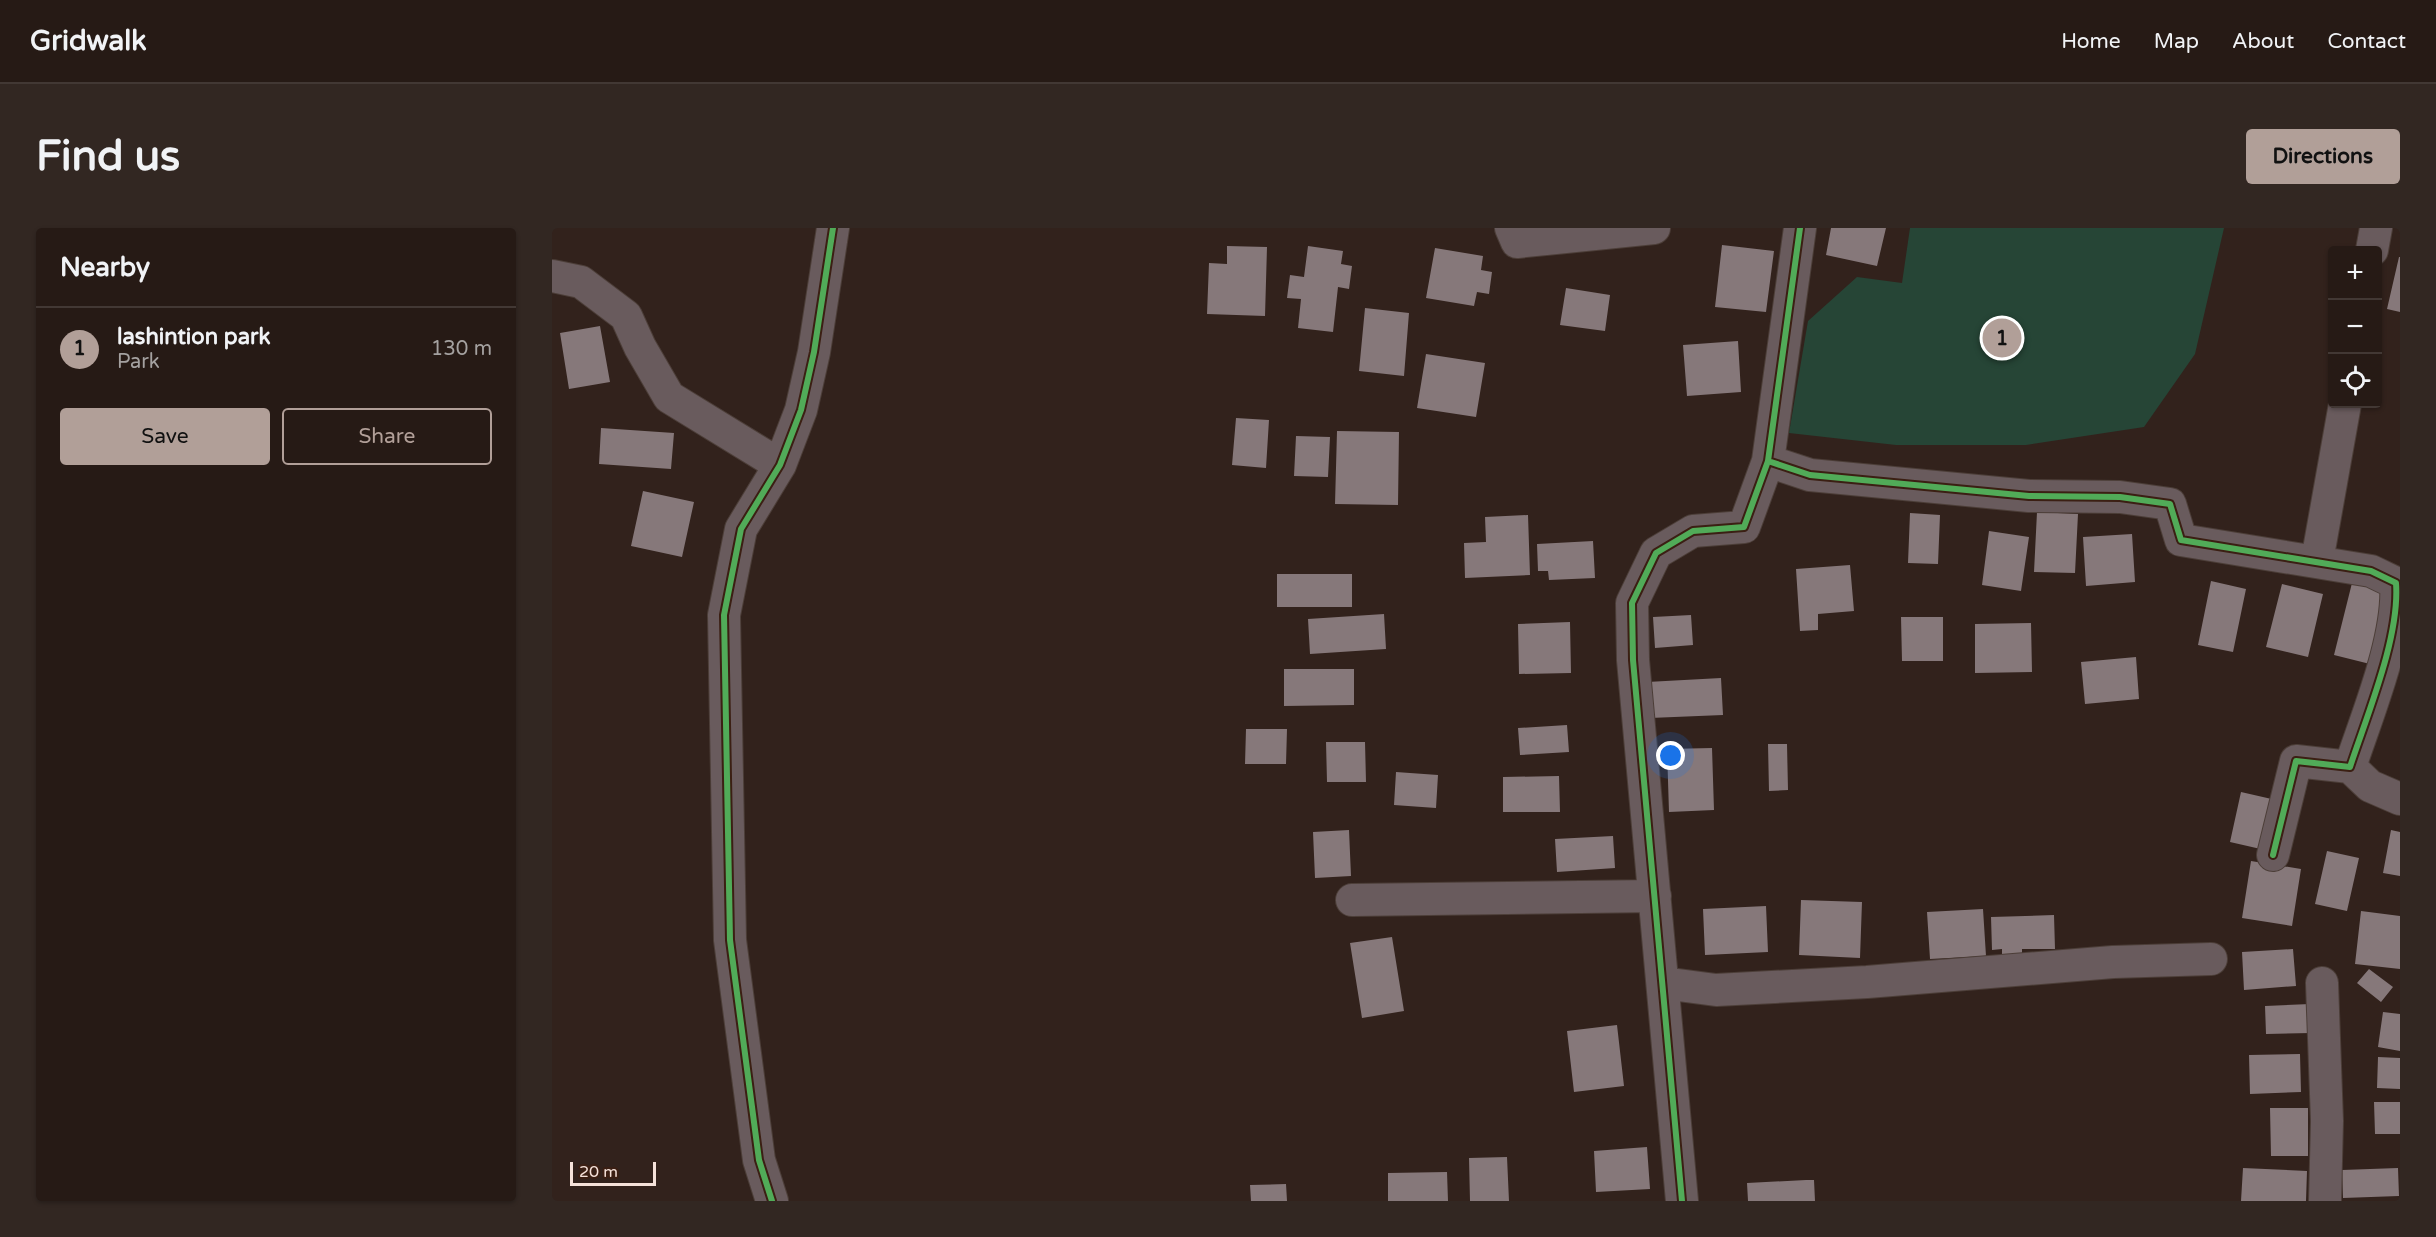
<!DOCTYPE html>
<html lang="en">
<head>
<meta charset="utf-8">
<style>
	body { margin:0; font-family:"Varela Round",sans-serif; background:#322722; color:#f1f3f6 }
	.controls { position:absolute; right:18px; top:18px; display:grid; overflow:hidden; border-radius:6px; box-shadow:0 2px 4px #0004 }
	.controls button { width:54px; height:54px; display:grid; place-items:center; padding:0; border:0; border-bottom:2px solid #423834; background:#261a15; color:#f1f3f6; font:30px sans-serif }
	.scale { position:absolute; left:18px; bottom:15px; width:86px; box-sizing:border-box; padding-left:6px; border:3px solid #f5e2da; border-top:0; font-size:16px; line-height:21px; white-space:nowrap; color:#f5e2da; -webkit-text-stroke:4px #3b1f13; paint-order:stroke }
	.you { position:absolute; left:1119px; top:528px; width:21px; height:21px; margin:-15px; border:4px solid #fff; border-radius:50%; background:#1a73e8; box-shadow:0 0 0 9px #1a73e833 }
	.badge { display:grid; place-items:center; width:39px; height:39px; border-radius:50%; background:#b19f98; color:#111; font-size:20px; font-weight:700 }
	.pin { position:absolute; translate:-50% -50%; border:3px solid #fff; box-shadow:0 2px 6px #0006 }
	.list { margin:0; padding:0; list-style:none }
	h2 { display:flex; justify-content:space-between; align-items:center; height:78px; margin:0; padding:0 24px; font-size:26px }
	h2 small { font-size:20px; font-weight:400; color:#a4a1a0 }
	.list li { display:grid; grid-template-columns:39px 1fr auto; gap:18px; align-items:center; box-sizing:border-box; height:84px; padding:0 24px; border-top:2px solid #423834 }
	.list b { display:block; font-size:22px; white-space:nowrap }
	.list p { margin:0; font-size:20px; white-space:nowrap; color:#a4a1a0 }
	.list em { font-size:20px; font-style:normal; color:#a4a1a0 }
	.actions { display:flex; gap:12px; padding:18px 24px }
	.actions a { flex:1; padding:14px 0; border:2px solid #b19f98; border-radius:6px; text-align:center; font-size:21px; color:#b19f98 }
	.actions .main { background:#b19f98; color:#111 }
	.icon { flex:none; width:33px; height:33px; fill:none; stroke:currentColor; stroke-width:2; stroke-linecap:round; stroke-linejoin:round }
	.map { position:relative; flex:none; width:1848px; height:973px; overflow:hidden; border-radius:6px }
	header { display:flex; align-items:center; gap:36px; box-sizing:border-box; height:84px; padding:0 30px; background:#261a15; border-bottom:2px solid #423834 }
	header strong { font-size:28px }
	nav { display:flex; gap:33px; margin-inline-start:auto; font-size:21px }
	.intro { display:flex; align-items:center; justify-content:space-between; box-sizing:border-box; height:144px; padding:0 36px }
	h1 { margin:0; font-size:42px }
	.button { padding:15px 27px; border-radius:6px; background:#b19f98; color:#111; font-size:21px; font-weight:700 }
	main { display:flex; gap:36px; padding:0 36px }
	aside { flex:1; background:#261a15; border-radius:6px; box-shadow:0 2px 4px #0004 }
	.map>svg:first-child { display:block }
</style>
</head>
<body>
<header>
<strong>Gridwalk</strong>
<nav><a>Home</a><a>Map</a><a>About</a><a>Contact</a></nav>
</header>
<div class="intro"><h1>Find us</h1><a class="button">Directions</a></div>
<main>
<aside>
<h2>Nearby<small></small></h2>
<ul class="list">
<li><span class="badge">1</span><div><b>lashintion park</b><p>Park</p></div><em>130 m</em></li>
</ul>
<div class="actions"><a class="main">Save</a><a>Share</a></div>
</aside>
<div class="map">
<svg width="1848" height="973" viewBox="0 0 1848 973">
	<rect width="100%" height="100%" fill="#32221c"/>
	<path fill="#264536" d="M1358 0H1672L1643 126 1592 199 1474 217H1344L1237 205 1256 93 1305 49 1350 55Z"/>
	<path fill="#86787a" d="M1279 0H1334L1325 38 1274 27Z
		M1170 17 1222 23 1214 84 1163 79Z
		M675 18 715 19 713 88 655 86 657 35 675 36Z
		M756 18 791 23 789 36 800 38 797 61 786 59 781 104 746 100 749 71 735 70 738 47 752 49Z
		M883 20 931 28 929 42 940 44 937 66 925 64 922 78 874 70Z
		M1847 29H1848V84L1835 81Z
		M1014 60 1058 67 1053 103 1008 97Z
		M813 80 857 85 852 148 807 143Z
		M48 98 58 154 17 161 8 105Z
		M1186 113 1189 164 1135 168 1131 117Z
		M874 126 933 135 924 189 865 180Z
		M684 190 717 192 714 240 680 237Z
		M49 200 122 205 119 241 47 236Z
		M785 203 847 204 846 277 783 276Z
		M744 208 778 209 776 249 742 248Z
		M91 263 142 274 130 329 79 318Z
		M1485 284 1526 286 1523 345 1482 344Z
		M1358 285 1388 287 1386 336 1356 335Z
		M976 287 978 347 913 350 912 315 934 314 933 289Z
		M1437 303 1477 309 1469 363 1430 357Z
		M1580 306 1583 354 1534 358 1531 309Z
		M1041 313 1043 350 997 352 996 343H986L985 316Z
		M1298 337 1302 383 1266 386V402L1248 403 1244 341Z
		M725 346H800V379H725Z
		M1659 353 1694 361 1681 424 1646 417Z
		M1800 355 1836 364 1818 436 1782 427Z
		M1730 356 1771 366 1756 429 1714 419Z
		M832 386 834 421 758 426 756 391Z
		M1139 387 1141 417 1103 420 1101 389Z
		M1349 389H1391V433H1350Z
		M1018 394 1019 445 967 446 966 396Z
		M1479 395 1480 444 1423 445V396Z
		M1584 429 1587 471 1533 476 1529 434Z
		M732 441H802V477L732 478Z
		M1169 450 1171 487 1098 490 1095 454Z
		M1015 497 1017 524 968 527 966 500Z
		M694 501H735L734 536H693Z
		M774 514H813L814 554H775Z
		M1216 516H1235L1236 562 1217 563Z
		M1160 520 1162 582 1117 584 1115 521Z
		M844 544 886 547 884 580 842 577Z
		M1007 548 1008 584H951V549Z
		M1689 564 1724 572 1713 622 1678 614Z
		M797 602 799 648 763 650 761 604Z
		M1839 602 1848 604V648L1831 645Z
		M1061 608 1063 640 1005 644 1003 611Z
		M1775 623 1807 630 1795 683 1763 676Z
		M1699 633 1749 641 1740 698 1690 690Z
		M1249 672 1310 674 1308 730 1247 727Z
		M1214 678 1216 724 1153 727 1151 681Z
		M1431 681 1434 728 1378 731 1375 684Z
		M1809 683 1848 688V741L1803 736Z
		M1502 687 1503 721H1470V732L1450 733V721L1440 722 1439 689Z
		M840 709 852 783 810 790 798 715Z
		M1741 721 1744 758 1692 762 1690 724Z
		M1817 741 1841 759 1829 774 1805 755Z
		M1758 776 1759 805 1714 806 1713 778Z
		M1831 784 1848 786V823L1826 819Z
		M1065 797 1072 858 1022 864 1015 803Z
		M1748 826 1749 864 1698 866 1697 827Z
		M1826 829 1848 830V861L1825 860Z
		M1822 874H1848V906H1823Z
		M1718 880H1756V928H1719Z
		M1095 919 1098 961 1044 964 1042 923Z
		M955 929 957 973H918L917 930Z
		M1691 940 1755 943 1754 973H1689Z
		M1846 940 1847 968 1791 970 1790 942Z
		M895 944 896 973H836V945Z
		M1254 952H1262L1263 973H1196L1195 955Z
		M734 956 735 973H699L698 957Z"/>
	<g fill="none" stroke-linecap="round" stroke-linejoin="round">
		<g stroke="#4c3e38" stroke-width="34">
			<path id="street" d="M959 0 965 14 1102 0
				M1820 22 1824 0
				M0 48 29 54 74 88 88 119 117 169 228 237
				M1216 233 1258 247 1477 268 1568 269 1618 276 1629 312 1819 343 1844 355C1848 409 1815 487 1798 539L1744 533 1721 627
				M1765 333 1793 176
				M1798 539 1818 558 1848 571
				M800 672 1103 668
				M1111 755 1164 762 1315 754 1561 734 1659 731
				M1770 755 1775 893 1773 973
				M220 973 207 932 178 712 172 387 189 301 228 237 249 182 262 124 281 0
				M1130 973 1081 432 1080 375 1104 325 1141 303 1192 299 1216 233 1248 0"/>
		</g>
		<use href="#street" stroke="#695b5d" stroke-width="32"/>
		<g stroke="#3b1f13" stroke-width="10">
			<path id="cycleway" d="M1216 233 1258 247 1477 268 1568 269 1618 276 1629 312 1819 343 1844 355C1848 409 1815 487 1798 539L1744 533 1721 627
				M220 973 207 932 178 712 172 387 189 301 228 237 249 182 262 124 281 0
				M1130 973 1081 432 1080 375 1104 325 1141 303 1192 299 1216 233 1248 0"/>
		</g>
		<use href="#cycleway" stroke="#51ab58" stroke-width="6"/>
	</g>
</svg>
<div class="controls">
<button>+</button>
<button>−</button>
<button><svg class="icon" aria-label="locate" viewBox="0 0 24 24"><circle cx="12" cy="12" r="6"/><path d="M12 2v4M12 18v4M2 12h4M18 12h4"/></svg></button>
</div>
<div class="scale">20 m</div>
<div class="you"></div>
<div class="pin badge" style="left:1450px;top:110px">1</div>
</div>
</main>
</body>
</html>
